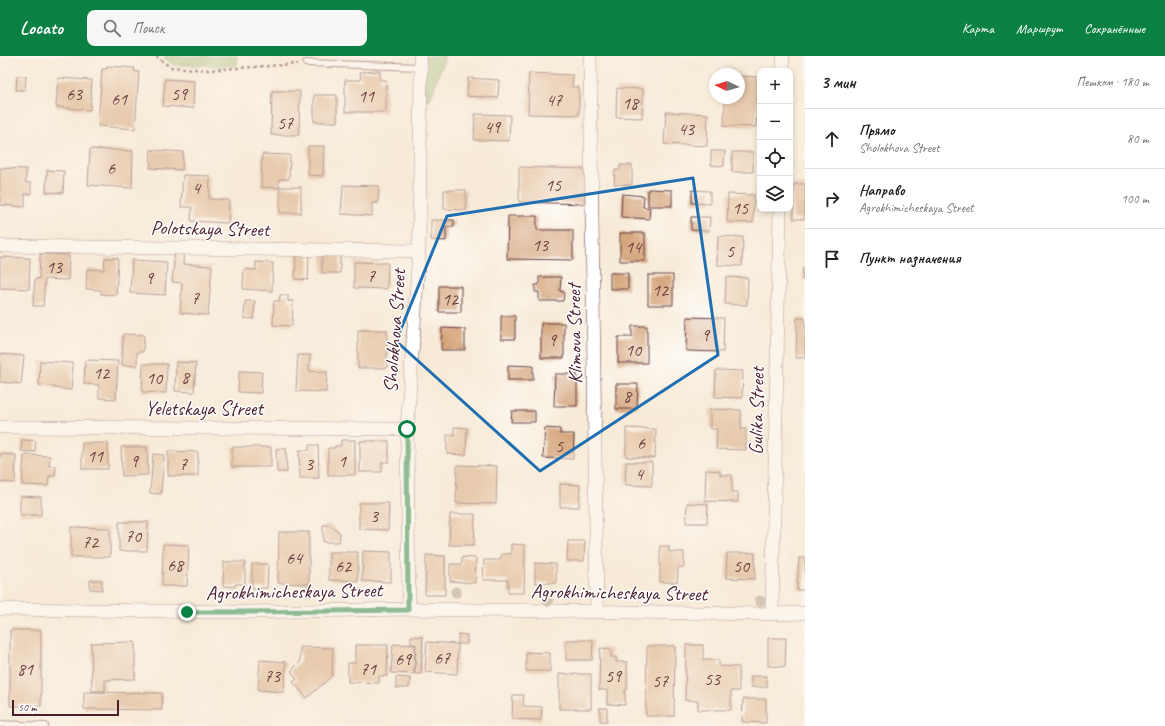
<!DOCTYPE html>
<html lang="ru">
<head>
<meta charset="utf-8">
<style>
	body { margin:0; font-family:Caveat,sans-serif; background:#f6f6f6; color:#222 }
	.controls { position:absolute; right:12px; top:12px; display:grid; overflow:hidden; border-radius:8px; box-shadow:0 2px 6px #0003 }
	.controls button { width:36px; height:36px; display:grid; place-items:center; padding:0; border:0; border-bottom:1px solid #e0e0e0; background:#fff; color:#222; font:20px sans-serif }
	.compass { position:absolute; left:709px; top:12px; width:36px; height:36px; border-radius:50%; background:#fff; box-shadow:0 2px 6px #0003; rotate:274deg }
	.scale { position:absolute; left:12px; bottom:10px; width:107px; box-sizing:border-box; padding-left:4px; border:2px solid #4a1f2b; border-top:0; font-size:11px; line-height:14px; white-space:nowrap; color:#4a1f2b; -webkit-text-stroke:3px #fff; paint-order:stroke }
	.stop { position:absolute; width:12px; height:12px; margin:-9px; border:3px solid #0b8043; border-radius:50%; background:#fff }
	.stop.end { background:#0b8043; border-color:#fff; box-shadow:0 1px 4px #0008 }
	.list { margin:0; padding:0; list-style:none }
	h2 { display:flex; justify-content:space-between; align-items:center; height:52px; margin:0; padding:0 16px; font-size:17px }
	h2 small { font-size:13px; font-weight:400; color:#767676 }
	.list li { display:grid; grid-template-columns:26px 1fr auto; gap:12px; align-items:center; box-sizing:border-box; height:60px; padding:0 16px; border-top:1px solid #e0e0e0 }
	.list b { display:block; font-size:15px; white-space:nowrap }
	.list p { margin:0; font-size:13px; white-space:nowrap; color:#767676 }
	.list em { font-size:13px; font-style:normal; color:#767676 }
	.icon { flex:none; width:22px; height:22px; fill:none; stroke:currentColor; stroke-width:2; stroke-linecap:round; stroke-linejoin:round }
	.map { position:relative; flex:none; width:805px; height:670px; overflow:hidden }
	header { display:flex; align-items:center; gap:24px; box-sizing:border-box; height:56px; padding:0 20px; background:#0b8043; color:#fff }
	header strong { font-size:19px }
	nav { display:flex; gap:22px; margin-inline-start:auto; font-size:14px }
	.search { width:280px; height:36px; background:#f6f6f6; display:flex; align-items:center; gap:10px; box-sizing:border-box; padding:0 14px; border-radius:8px; color:#767676; font-size:15px }
	main { display:flex }
	aside { flex:1; background:#fff }
	.map>svg:first-child { display:block }
</style>
</head>
<body>
<header>
<strong>Locato</strong>
<div class="search"><svg class="icon" aria-label="search" viewBox="0 0 24 24"><circle cx="10" cy="10" r="6"/><path d="M15 15l6 6"/></svg>Поиск</div>
<nav><a>Карта</a><a>Маршрут</a><a>Сохранённые</a></nav>
</header>
<main>
<div class="map">
<svg width="805" height="670" viewBox="0 0 805 670">
	<rect width="100%" height="100%" fill="#fff"/>
	<filter id="ink" filterUnits="userSpaceOnUse"><feTurbulence type="fractalNoise" baseFrequency=".025" numOctaves="2"/><feDisplacementMap in="SourceGraphic" scale="8" xChannelSelector="R" yChannelSelector="G"/><feConvolveMatrix kernelMatrix="1 2 1 2 8 2 1 2 1" color-interpolation-filters="sRGB"/></filter>
	<filter id="wash" filterUnits="userSpaceOnUse"><feTurbulence type="fractalNoise" baseFrequency=".012" numOctaves="4" result="noise"/><feDisplacementMap in="SourceGraphic" scale="16" xChannelSelector="R" yChannelSelector="G"/><feGaussianBlur stdDeviation="0.9" result="paint"/><feColorMatrix in="noise" values="0 0 0 0 0 0 0 0 0 0 0 0 0 0 0 0 0 1.4 0 .05"/><feComposite in="paint" operator="in"/></filter>
	<g filter="url(#wash)">
		<rect width="100%" height="100%" fill="#f7ebd8"/>
		<path fill="#92b468" stroke="#6e6a4a" d="M163 0H237V10L173 9Z
			M420 0H445L431 42 417 47Z"/>
		<g id="blocks">
			<path fill="#d5a57c" d="M107 10 135 12 134 15 139 16 135 73 98 70 102 13H107Z
				M380 15V24H386V56H345V24H361L360 16Z
				M529 17 573 19 572 31H579V59L528 58Z
				M17 20H26L25 34H16Z
				M739 20 760 21V36H758L756 71 724 70 725 42H739Z
				M58 22 92 24 90 54 56 51Z
				M468 22 499 24 498 42 467 40Z
				M165 23 194 25 193 52 163 50Z
				M617 32 643 33 642 62 616 61Z
				M272 35H300L299 79H271Z
				M314 39H337V66H314Z
				M666 56 708 58 707 90 664 88Z
				M475 58 510 59 509 85 474 84Z
				M308 90H324L323 120 308 119Z
				M90 93 133 95 132 132 88 129Z
				M151 94 183 96 182 114 150 112Z
				M711 95H725L724 110 711 109Z
				M732 96H753V116H732Z
				M262 98 290 99 289 123H279V132L261 131Z
				M620 109H632V129L614 128 615 114H620Z
				M519 111 587 113V148L519 146Z
				M0 112 26 113V127H31V138H25V151L0 149Z
				M47 114 64 115 63 137 46 136Z
				M183 119 210 120 209 143 229 144 228 167 191 165 192 151H181Z
				M794 128H805V163H793Z
				M343 129 379 130 378 147H372V160L341 158Z
				M280 131H301V157H280Z
				M648 133 672 134V150H648Z
				M444 134H466V154L444 153Z
				M692 134 710 135V148L692 147Z
				M622 138 644 140 643 151 650 152 649 163 621 161Z
				M728 138 754 139 753 167 727 166Z
				M508 160H537V174H573V204L507 203Z
				M691 161H710L709 175 691 174Z
				M431 164H454V171H446V185L431 184Z
				M620 177H645V205H620Z
				M718 180 743 181 742 210 717 209Z
				M175 195 184 196 183 208 212 210 208 259 180 257 182 227 172 226Z
				M296 195H309L308 224 295 223Z
				M322 197H340V217H322Z
				M40 198 69 199 68 224 45 223 43 250H33L35 223H39Z
				M0 201 30 202 29 233 0 232Z
				M105 202H118L116 239 101 238V234L86 233 87 213 104 214Z
				M132 204 167 206 165 239 130 237Z
				M256 206 273 207 272 235 243 233 244 213 256 214Z
				M354 206 388 207 387 233 354 232Z
				M803 212H805V224H802Z
				M610 217H628V233H610Z
				M648 219H673V249H648Z
				M539 221H561L560 235 564 236 563 245H539V236H535V229H539Z
				M726 221 748 222 747 249 725 248Z
				M439 230H461V256H439Z
				M280 239H288V245H293L292 270 273 269 274 245H279Z
				M245 245H255L254 263 244 262Z
				M501 260H515V283H501Z
				M687 261 724 262 723 296 686 295Z
				M797 262H805V302H796Z
				M541 267H564V302H541Z
				M632 270H647V307H618V281H632Z
				M442 272 465 273V294H441Z
				M358 274H387V312H358Z
				M123 278 144 279 143 296H137V310L122 309Z
				M0 298 24 300 21 328 0 326Z
				M298 299H310L309 315 327 316 326 336 296 335Z
				M85 304 118 305 116 343 99 342V329L84 328Z
				M40 305 73 307 71 334 54 332V330L39 329Z
				M176 306 196 307 194 336 175 335Z
				M143 308H167L166 337 142 336Z
				M508 309 533 310V324H508Z
				M716 314 743 315 742 342 715 341Z
				M239 315 262 316 261 337 238 336Z
				M555 318H577V350H554Z
				M616 328H638L637 353H616Z
				M710 353 741 354V373H746V394L716 393 717 373H710Z
				M512 355H535V366H511Z
				M454 371 467 372 466 399 447 398V379H454Z
				M545 372 560 373V378H574L573 403 543 402Z
				M626 372 656 373 655 402 626 401Z
				M22 384 36 385 35 396 21 395Z
				M341 384H355V419H328V392H335V390H341Z
				M360 385H389V406H382V416H360Z
				M82 387H108V413H82Z
				M309 389H318L319 422H300L299 394H309Z
				M121 391H147L148 419 122 420Z
				M232 391H271V411H232Z
				M286 392 287 416H277L276 393Z
				M168 395 198 396V420H168Z
				M0 398 16 399 15 427 0 426Z
				M153 398 164 399 161 438 150 437Z
				M24 399 50 400 49 410H56L55 420H49L48 430 22 429Z
				M626 406H652V430L625 429Z
				M457 409 497 410 496 448 456 447Z
				M706 414 720 415V419H732V436H738V446L705 445Z
				M560 428 580 429 579 451H560Z
				M20 440 41 441V459H20Z
				M359 447H389L388 474 359 473Z
				M687 447 708 448 707 467H686Z
				M450 458H475L474 489H449Z
				M119 466H148L147 495H119Z
				M323 469H330L340 477 339 486H323Z
				M71 471 110 472V501H71Z
				M279 476H309V528L278 527Z
				M568 485H585L584 505H567Z
				M163 488 189 489 187 530H162Z
				M511 488 525 489 524 537H508V524H483L484 504H501V498H511Z
				M660 490H669V496H684V511H678L677 526H660Z
				M363 495 391 496V526L362 525Z
				M329 496H358V525L329 524Z
				M727 497H755V523L726 522Z
				M426 499 445 500V539H425Z
				M462 501 476 502 475 527 450 525V508H462Z
				M799 502H805V534H797Z
				M224 506H245V528H235V531L223 530Z
				M535 507 556 508V527H535Z
				M252 508H268L267 532H252Z
				M90 524H102V534L90 533Z
				M10 574H41V650H10Z
				M458 578 467 579V588H458Z
				M411 580 423 581 421 618H415L416 588H411Z
				M768 582H786L785 611 768 610Z
				M566 584H593L592 604H566Z
				M135 586V623L105 624V635H92L91 587Z
				M427 586 458 588 457 618 425 616Z
				M393 588 415 589 414 618 391 617Z
				M355 589H388L387 620H379V627L348 626V607H355Z
				M686 589H703V604H719V610L739 611V635H731V654H698V645L685 644Z
				M647 590H675L674 660H646Z
				M300 591 333 592 332 620 307 642 293 626 297 623 291 615 300 606Z
				M600 592 611 593V601H616V606H627V634H625V649L607 648V634H599Z
				M526 596 550 597V615H526Z
				M260 604 286 606 284 636 258 634Z
				M559 618H591V653H559Z
				M751 620H767V631H751Z
				M396 621 410 622 409 632H396Z
				M84 636 162 637V654L84 653Z
				M513 639H524L523 650 542 651 541 664 512 663Z
				M743 643H766V667L742 666Z
				M600 652H607V665H600Z"/>
		</g>
	</g>
	<g filter="url(#ink)">
		<use href="#blocks" fill-opacity="0" stroke="#643e45" stroke-width="1"/>
		<g fill="none" stroke-linecap="round" stroke-linejoin="round">
			<g stroke="#643e45" stroke-width="8">
				<path id="service" d="M306 7 421 11
					M0 668 45 670"/>
			</g>
			<g stroke="#643e45" stroke-width="14">
				<path id="minor" d="M590 0 597 555
					M783 15V0
					M0 190 419 195
					M0 371 407 373
					M0 553 243 556 409 553 772 558 805 557
					M409 553 407 373 419 195 421 11 420 0
					M772 558 780 153"/>
			</g>
			<path stroke="#643e45" stroke-width="2.5" stroke-dasharray="3 3" stroke-linecap="butt" d="M156 0 170 11 208 14 298 8"/>
			<use href="#service" stroke="#fff" stroke-width="6"/>
			<use href="#minor" stroke="#fff" stroke-width="13"/>
		</g>
		<g fill="#aa9886">
			<circle cx="456" cy="536" r="5.5"/>
			<circle cx="548" cy="545" r="5.5"/>
			<circle cx="760" cy="545" r="5.5"/>
		</g>
	</g>
	<g fill="none" stroke-linecap="round" stroke-linejoin="round" filter="url(#ink)">
		<path stroke="#0b8043" stroke-width="5" d="M187 556H243L408 554 407 373"/>
	</g>
	<path d="M0 0H805V670H0ZM693 122 718 299 540 415 396 285 447 160Z" fill="#f7ebd8" fill-opacity=".55" fill-rule="evenodd"/>
	<path fill="none" stroke="#1f6fb2" stroke-width="3" stroke-linejoin="round" d="M693 122 718 299 540 415 396 285 447 160Z"/>
	<g text-anchor="middle" stroke-width="3" stroke-linejoin="round" paint-order="stroke">
		<g font-size="18" fill="#6d403f">
			<text x="74" y="44">63</text>
			<text x="179" y="44">59</text>
			<text x="366" y="46">11</text>
			<text x="119" y="49">61</text>
			<text x="554" y="50">47</text>
			<text x="630" y="53">18</text>
			<text x="285" y="73">57</text>
			<text x="492" y="77">49</text>
			<text x="686" y="79">43</text>
			<text x="111" y="118">6</text>
			<text x="553" y="135">15</text>
			<text x="196" y="138">4</text>
			<text x="740" y="158">15</text>
			<text x="540" y="195">13</text>
			<text x="633" y="197">14</text>
			<text x="730" y="201">5</text>
			<text x="54" y="217">13</text>
			<text x="371" y="226">7</text>
			<text x="149" y="228">9</text>
			<text x="660" y="240">12</text>
			<text x="195" y="248">7</text>
			<text x="450" y="249">12</text>
			<text x="705" y="285">9</text>
			<text x="552" y="290">9</text>
			<text x="633" y="300">10</text>
			<text x="101" y="323">12</text>
			<text x="185" y="327">8</text>
			<text x="154" y="328">10</text>
			<text x="627" y="346">8</text>
			<text x="641" y="393">6</text>
			<text x="559" y="396">5</text>
			<text x="95" y="406">11</text>
			<text x="134" y="411">9</text>
			<text x="342" y="411">1</text>
			<text x="183" y="414">7</text>
			<text x="309" y="414">3</text>
			<text x="639" y="424">4</text>
			<text x="374" y="466">3</text>
			<text x="133" y="486">70</text>
			<text x="90" y="492">72</text>
			<text x="294" y="508">64</text>
			<text x="175" y="515">68</text>
			<text x="343" y="516">62</text>
			<text x="741" y="516">50</text>
			<text x="442" y="608">67</text>
			<text x="403" y="609">69</text>
			<text x="25" y="619">81</text>
			<text x="368" y="619">71</text>
			<text x="272" y="626">73</text>
			<text x="613" y="626">59</text>
			<text x="712" y="629">53</text>
			<text x="660" y="631">57</text>
		</g>
		<g font-size="20" fill="#4a1f2b" stroke="#fff">
			<text transform="translate(210 172) rotate(1)" y="7">Polotskaya Street</text>
			<text transform="translate(394 275) rotate(-86)" y="7">Sholokhova Street</text>
			<text transform="translate(574 278) rotate(-91)" y="7">Klimova Street</text>
			<text x="204" y="359">Yeletskaya Street</text>
			<text transform="translate(756 355) rotate(-89)" y="7">Gulika Street</text>
			<text transform="translate(294 535) rotate(-1)" y="7">Agrokhimicheskaya Street</text>
			<text transform="translate(619 536) rotate(1)" y="7">Agrokhimicheskaya Street</text>
		</g>
	</g>
</svg>
<div class="controls">
<button>+</button>
<button>−</button>
<button><svg class="icon" aria-label="locate" viewBox="0 0 24 24"><circle cx="12" cy="12" r="6"/><path d="M12 2v4M12 18v4M2 12h4M18 12h4"/></svg></button>
<button><svg class="icon" aria-label="layers" viewBox="0 0 24 24"><path d="M12 4l9 5-9 5-9-5zM3 14l9 5 9-5"/></svg></button>
</div>
<svg class="compass" viewBox="-18 -18 36 36"><path d="M0-13l5 13h-10z" fill="#e53935"/><path d="M0 13l5-13h-10z" fill="#767676"/></svg>
<div class="scale">50 m</div>
<div class="stop" style="left:407px;top:373px"></div>
<div class="stop end" style="left:187px;top:556px"></div>
</div>
<aside>
<h2>3 мин<small>Пешком · 180 m</small></h2>
<ul class="list">
<li><svg class="icon" aria-label="ahead" viewBox="0 0 24 24"><path d="M12 20V5M6 11l6-6 6 6"/></svg><div><b>Прямо</b><p>Sholokhova Street</p></div><em>80 m</em></li>
<li><svg class="icon" aria-label="right" viewBox="0 0 24 24"><path d="M7 20v-9h11M14 6l5 5-5 5"/></svg><div><b>Направо</b><p>Agrokhimicheskaya Street</p></div><em>100 m</em></li>
<li><svg class="icon" aria-label="arrive" viewBox="0 0 24 24"><path d="M6 21V4h12l-3 4 3 4H6"/></svg><div><b>Пункт назначения</b></div></li>
</ul>
</aside>
</main>
</body>
</html>
